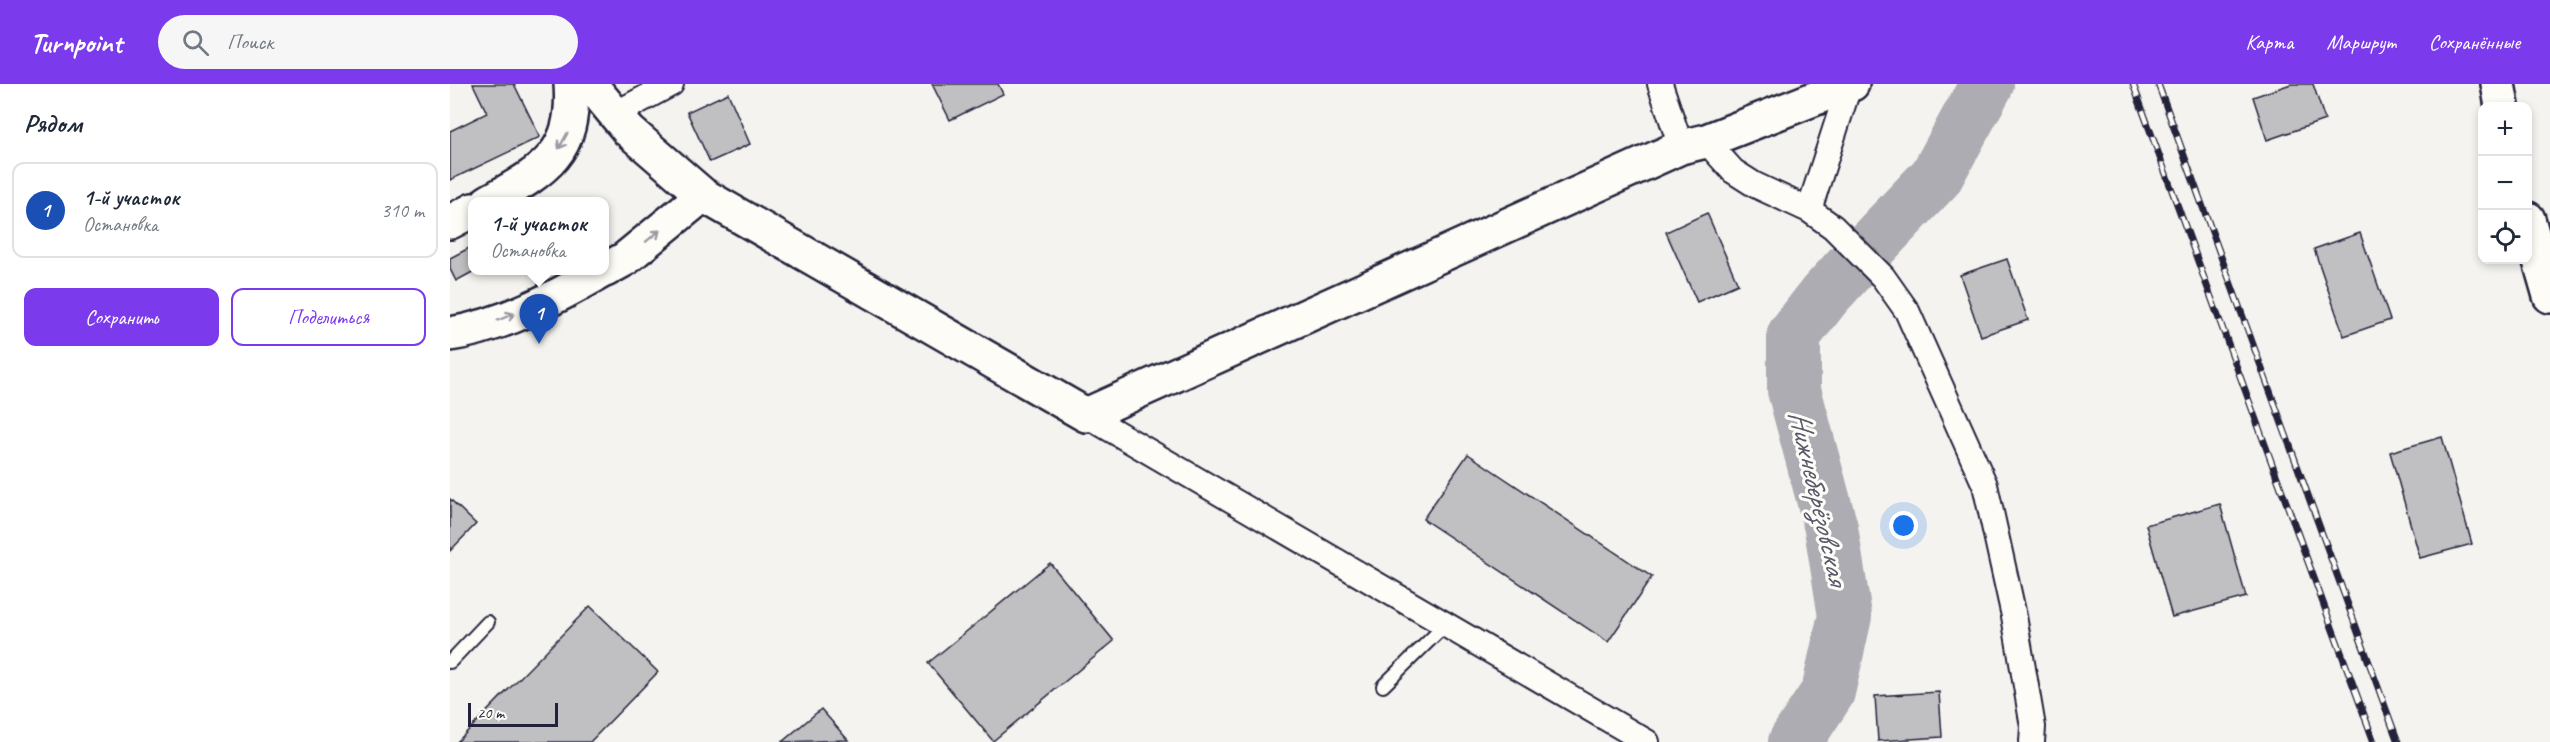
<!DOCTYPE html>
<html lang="ru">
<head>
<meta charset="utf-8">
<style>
	body { margin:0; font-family:Caveat,sans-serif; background:#f6f6f7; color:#1f2937 }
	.controls { position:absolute; right:18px; top:18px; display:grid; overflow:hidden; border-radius:12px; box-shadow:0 3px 9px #0003 }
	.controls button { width:54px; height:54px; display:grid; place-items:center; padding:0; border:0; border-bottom:2px solid #e0e1e3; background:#fff; color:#1f2937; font:30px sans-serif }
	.scale { position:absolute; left:18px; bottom:15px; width:90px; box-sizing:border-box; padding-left:6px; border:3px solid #22223b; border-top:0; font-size:16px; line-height:21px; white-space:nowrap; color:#22223b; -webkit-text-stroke:4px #fdfcf7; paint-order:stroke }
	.you { position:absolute; left:1454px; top:442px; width:21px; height:21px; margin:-15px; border:4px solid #fff; border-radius:50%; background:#1a73e8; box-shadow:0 0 0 9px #1a73e833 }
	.badge { display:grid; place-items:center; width:39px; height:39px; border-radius:50%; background:#7c3aed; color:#fff; font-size:20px; font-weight:700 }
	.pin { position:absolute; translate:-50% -50px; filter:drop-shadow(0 2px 3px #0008) }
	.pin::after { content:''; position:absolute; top:32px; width:21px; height:18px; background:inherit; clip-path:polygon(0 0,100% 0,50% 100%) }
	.popup { position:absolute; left:18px; top:113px; width:141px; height:78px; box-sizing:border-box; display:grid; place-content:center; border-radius:12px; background:#fff; filter:drop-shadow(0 2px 4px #0005); font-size:20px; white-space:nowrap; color:#747a83 }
	.popup b { font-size:22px; color:#1f2937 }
	.popup::after { content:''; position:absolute; left:50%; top:100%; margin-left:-12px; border:12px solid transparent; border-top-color:#fff }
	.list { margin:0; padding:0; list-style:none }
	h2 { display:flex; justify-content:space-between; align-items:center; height:78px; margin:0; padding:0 24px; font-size:26px }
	h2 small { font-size:20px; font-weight:400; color:#747a83 }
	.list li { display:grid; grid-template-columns:39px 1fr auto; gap:18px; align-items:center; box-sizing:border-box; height:96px; margin:0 12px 12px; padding:0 12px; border:2px solid #e0e1e3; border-radius:12px }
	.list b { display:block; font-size:22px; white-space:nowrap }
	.list p { margin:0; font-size:20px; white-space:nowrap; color:#747a83 }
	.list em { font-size:20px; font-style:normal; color:#747a83 }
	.actions { display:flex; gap:12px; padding:18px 24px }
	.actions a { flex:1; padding:14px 0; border:2px solid #7c3aed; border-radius:12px; text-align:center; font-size:21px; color:#7c3aed }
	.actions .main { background:#7c3aed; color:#fff }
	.icon { flex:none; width:33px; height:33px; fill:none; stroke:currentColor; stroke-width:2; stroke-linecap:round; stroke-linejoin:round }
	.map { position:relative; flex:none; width:2100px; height:658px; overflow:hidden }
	header { display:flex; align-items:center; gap:36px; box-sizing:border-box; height:84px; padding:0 30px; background:#7c3aed; color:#fff }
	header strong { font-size:28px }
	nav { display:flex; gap:33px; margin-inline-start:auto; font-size:21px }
	.search { width:420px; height:54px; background:#f6f6f7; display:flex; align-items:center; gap:15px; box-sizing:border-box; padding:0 21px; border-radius:33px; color:#747a83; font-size:22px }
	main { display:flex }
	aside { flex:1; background:#fff }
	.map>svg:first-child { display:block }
</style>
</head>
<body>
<header>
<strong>Turnpoint</strong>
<div class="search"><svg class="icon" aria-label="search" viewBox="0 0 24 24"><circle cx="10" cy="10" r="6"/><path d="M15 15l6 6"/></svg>Поиск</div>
<nav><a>Карта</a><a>Маршрут</a><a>Сохранённые</a></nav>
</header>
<main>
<aside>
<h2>Рядом<small></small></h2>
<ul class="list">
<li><span class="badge" style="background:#1a4fb4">1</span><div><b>1-й участок</b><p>Остановка</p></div><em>310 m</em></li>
</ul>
<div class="actions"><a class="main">Сохранить</a><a>Поделиться</a></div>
</aside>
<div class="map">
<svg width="2100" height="658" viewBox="0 0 2100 658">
	<rect width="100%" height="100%" fill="#f4f3ef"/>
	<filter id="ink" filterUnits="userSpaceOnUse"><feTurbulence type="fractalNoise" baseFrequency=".0167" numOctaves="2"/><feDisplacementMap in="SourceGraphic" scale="12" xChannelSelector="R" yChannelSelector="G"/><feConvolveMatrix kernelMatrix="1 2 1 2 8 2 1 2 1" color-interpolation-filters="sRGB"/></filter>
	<g filter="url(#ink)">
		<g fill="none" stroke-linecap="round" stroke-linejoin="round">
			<path stroke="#acacb2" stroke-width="54" d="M1414 169 1486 93 1537 0
				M1345 658 1378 608 1395 532 1381 444 1344 306V251L1374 212 1404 179"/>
		</g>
		<path fill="#c0bfc2" stroke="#22223b" stroke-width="1.5" d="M23 0H64L90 53 0 96V47L37 29Z
			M482 0H548L553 10 500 36Z
			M1841 0H1863L1875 36 1817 56 1803 13Z
			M278 9 300 60 260 78 237 28Z
			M1257 129 1288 200 1247 218 1216 148Z
			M1910 149 1940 236 1894 252 1864 165Z
			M23 162V186H26L6 197 0 185V174Z
			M1557 175 1578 236 1531 252 1510 191Z
			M1992 353 2022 460 1970 474 1940 368Z
			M1018 370 1202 493 1158 558 973 435Z
			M0 415 26 440 0 467Z
			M1770 420 1796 513 1722 533 1696 441Z
			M600 479 664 557 543 657 478 579Z
			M140 522 208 588 140 658H7Z
			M1489 608 1492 653 1428 657 1425 612Z
			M371 625 398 656 332 658Z"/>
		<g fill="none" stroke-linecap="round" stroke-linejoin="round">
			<g stroke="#22223b" stroke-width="16">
				<path id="lane" d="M0 578 38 538
					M933 602 995 541"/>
			</g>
			<g stroke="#22223b" stroke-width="28">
				<path id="street" d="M1210 0 1231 63
					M165 30 221 0
					M1256 57 1283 87 1305 101 1359 126 1383 143 1433 193 1457 227 1535 401 1564 532 1583 643 1582 658
					M1359 126 1399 2
					M636 331 1197 658"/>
			</g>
			<g stroke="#22223b" stroke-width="38">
				<path id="secondary" d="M140 0 179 47 253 111 636 331 1231 63 1256 57 1402 0
					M2048 0 2052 22
					M38 118C93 87 126 71 121 0
					M2078 135 2100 212
					M0 138 23 126
					M155 186 175 175 253 111
					M0 250C53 242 107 213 154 186"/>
			</g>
			<use href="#lane" stroke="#fdfcf7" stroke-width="12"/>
			<use href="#street" stroke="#fdfcf7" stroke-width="24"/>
			<use href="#secondary" stroke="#fdfcf7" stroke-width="33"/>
			<g stroke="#22223b" stroke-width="7">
				<path id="rail" d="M1683 0 1924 658
					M1708 0 1948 658"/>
			</g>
			<use href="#rail" stroke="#fdfcf7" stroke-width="4.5" stroke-dasharray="14" stroke-linecap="butt"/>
		</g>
		<defs><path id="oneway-shaft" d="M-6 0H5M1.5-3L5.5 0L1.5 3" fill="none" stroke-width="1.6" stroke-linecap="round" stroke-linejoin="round" transform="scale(1.5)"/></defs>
		<g stroke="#9a9aa2">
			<use href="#oneway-shaft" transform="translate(113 57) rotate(119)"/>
			<use href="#oneway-shaft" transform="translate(203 152) rotate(-39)"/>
			<use href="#oneway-shaft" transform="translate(56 233) rotate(-23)"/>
		</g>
	</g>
	<g text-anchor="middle" stroke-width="6" stroke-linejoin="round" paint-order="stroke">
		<g font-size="30" font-style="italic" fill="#59596b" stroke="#fdfcf7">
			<text transform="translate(1369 413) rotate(77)" y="10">Нижнеберёзовская</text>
		</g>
	</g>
</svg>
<div class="controls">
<button>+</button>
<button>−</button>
<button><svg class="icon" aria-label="locate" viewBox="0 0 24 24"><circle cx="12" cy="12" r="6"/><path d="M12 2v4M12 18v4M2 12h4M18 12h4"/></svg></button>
</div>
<div class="scale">20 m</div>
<div class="you"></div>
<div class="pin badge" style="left:89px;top:260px;background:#1a4fb4">1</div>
<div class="popup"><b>1-й участок</b>Остановка</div>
</div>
</main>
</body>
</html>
